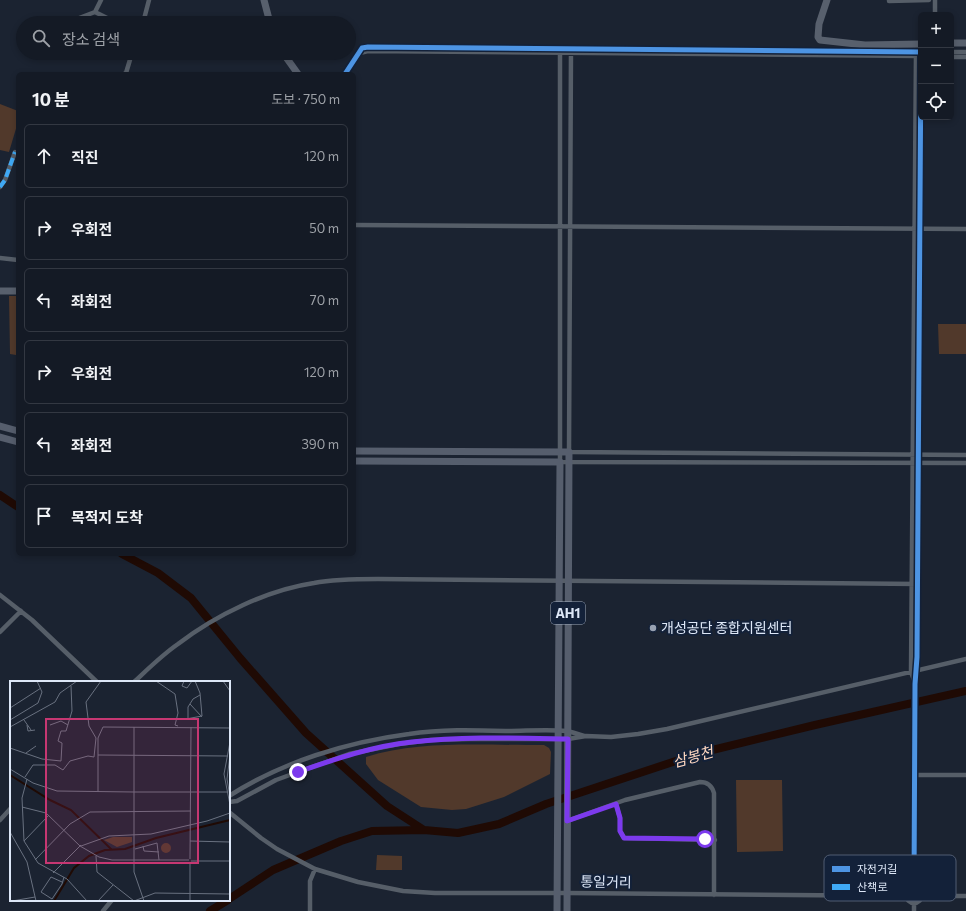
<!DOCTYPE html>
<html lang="ko">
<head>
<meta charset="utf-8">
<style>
	body { margin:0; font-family:Commissioner,"Noto Sans KR",sans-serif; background:#1d232d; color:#f1f3f6 }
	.controls { position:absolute; right:12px; top:12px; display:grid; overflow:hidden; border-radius:6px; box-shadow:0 2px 6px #0003 }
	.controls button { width:36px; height:36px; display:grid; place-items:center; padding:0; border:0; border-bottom:1px solid #333842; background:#141a25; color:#f1f3f6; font:20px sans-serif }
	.stop { position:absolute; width:12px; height:12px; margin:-9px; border:3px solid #7c3aed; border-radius:50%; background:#fff }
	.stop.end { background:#7c3aed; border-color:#fff; box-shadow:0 1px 4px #0008 }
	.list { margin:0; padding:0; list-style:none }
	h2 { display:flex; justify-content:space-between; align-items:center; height:52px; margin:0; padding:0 16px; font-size:17px }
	h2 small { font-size:13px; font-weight:400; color:#9da1a7 }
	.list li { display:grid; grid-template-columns:26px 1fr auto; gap:12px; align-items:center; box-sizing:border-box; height:64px; margin:0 8px 8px; padding:0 8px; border:1px solid #333842; border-radius:6px }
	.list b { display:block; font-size:15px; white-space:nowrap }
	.list em { font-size:13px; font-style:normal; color:#9da1a7 }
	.icon { flex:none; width:22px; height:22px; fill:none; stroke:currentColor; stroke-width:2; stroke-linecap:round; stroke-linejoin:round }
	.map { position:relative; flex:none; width:966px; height:911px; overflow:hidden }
	.search { position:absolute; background:#141a25; box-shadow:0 2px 6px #0003; left:16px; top:16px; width:340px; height:44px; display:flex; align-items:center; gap:10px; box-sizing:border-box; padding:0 14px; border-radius:22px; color:#9da1a7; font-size:15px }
	.panel { position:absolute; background:#141a25; box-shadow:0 2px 6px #0003; left:16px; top:72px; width:340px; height:484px; border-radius:6px }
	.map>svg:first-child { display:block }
</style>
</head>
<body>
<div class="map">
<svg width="966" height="911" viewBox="0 0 966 911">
	<rect width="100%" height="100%" fill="#1b2331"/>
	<path fill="#51392b" d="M0 104 18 111V122L9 152 0 150Z
		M9 296H18V342L16 343V355L10 354Z
		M938 324H966V354H939Z
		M527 745H544L549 748 551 752 550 774 504 797 466 809 452 810 421 807 378 780 366 764V757C417 741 475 745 527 745Z
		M736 780H782L783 851 737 852Z
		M377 855 402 856V870H376Z"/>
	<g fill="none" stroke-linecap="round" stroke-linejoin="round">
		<path stroke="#1f0a04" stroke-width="8" d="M0 495 18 507
			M122 554 158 573 191 598 240 658 306 733 387 806 424 830
			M229 899 273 870 341 841 372 831 424 830 458 833 499 824 546 804 700 753 815 725 966 691
			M210 911 228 900"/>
		<path stroke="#565e68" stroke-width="4.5" d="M889 1 929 0
			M95 12 101 0
			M935 15V0
			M66 23 95 12 117 23
			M143 23 149 0
			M560 49V462L966 463
			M571 49 569 452 966 455
			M951 52H966
			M360 53 368 51 918 56
			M951 57H966
			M124 74 126 73 132 53
			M345 74 362 48 368 47 921 52 917 657 915 684 914 887
			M0 187 5 180 15 152
			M354 225 966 229
			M0 258 18 260
			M0 595 32 620 97 682
			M0 632 21 611
			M134 682C148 669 162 655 178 644 216 615 267 590 314 583 335 579 357 579 378 579L918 584
			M915 683 911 672 916 52
			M915 775H966
			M229 796C282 762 347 742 409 734 441 729 473 730 506 731 526 731 547 729 567 731 572 732 578 734 584 736
			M229 802 237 801 276 780 298 772 349 754 399 744 431 740 469 739H568L586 736 611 737 638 734 667 729 966 659
			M616 804 620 818V831L624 838 715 840
			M229 812 261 838 277 849 315 869 358 882 403 891 435 893H567L906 896
			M0 820 11 808
			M567 821 625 800 700 782C708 782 712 786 714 793V895
			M906 895a8 8 0 1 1 16 0a8 8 0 1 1-16 0Z
			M923 896H966
			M103 911 112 900
			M310 911V881L315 869
			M914 911V904"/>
		<path stroke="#58606d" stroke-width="7" d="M264 0 270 23
			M827 0 819 24 818 37 820 40 865 45 921 44
			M951 43H966
			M283 53 298 74
			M0 291H18"/>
		<path stroke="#565e6d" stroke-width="7" d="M0 426 18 431
			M0 437 18 442
			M354 451 569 452 567 911
			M354 461 560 462 557 911"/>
		<path stroke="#3fa9f5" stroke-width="4" stroke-dasharray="8 4" stroke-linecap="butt" d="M0 187 5 180 15 152"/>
		<g stroke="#132139" stroke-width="8">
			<path id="cycleway" d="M345 74 362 48 368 47 921 52 917 657 915 684 914 887"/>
		</g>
		<use href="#cycleway" stroke="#4d94e3" stroke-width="5"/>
	</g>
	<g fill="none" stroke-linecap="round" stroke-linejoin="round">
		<path stroke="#7c3aed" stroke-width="5" d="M298 772C335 759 373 746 412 742 463 736 516 738 568 739L567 821 616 804 620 818V831L624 838 705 839"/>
	</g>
	<circle fill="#99a2b2" stroke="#132139" stroke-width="1.5" cx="653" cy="628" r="4"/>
	<g text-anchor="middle" stroke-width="4" stroke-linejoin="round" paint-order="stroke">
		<rect fill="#132139" stroke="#a0acbe" stroke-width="1" x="551" y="602" width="34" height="22" rx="3"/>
		<g font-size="13" font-weight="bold" fill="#dde7f7">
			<text x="568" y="618">AH1</text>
		</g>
		<g font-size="14" fill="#dde7f7" stroke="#132139" text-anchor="start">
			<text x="661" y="633">개성공단 종합지원센터</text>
		</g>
		<g font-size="14" fill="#dde7f7" stroke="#132139">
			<text transform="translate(606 882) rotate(1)" y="5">통일거리</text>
		</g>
		<g font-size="15" font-style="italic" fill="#fed7c0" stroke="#132139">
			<text transform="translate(693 757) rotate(-16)" y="5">삼봉천</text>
		</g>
	</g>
	<g transform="translate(10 681)">
		<rect width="220" height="220" fill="#1b2331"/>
		<path d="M103 156H122V161L107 166 94 159ZM151 167a5 5 0 1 1 10 0a5 5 0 1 1-10 0Z" fill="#51392b"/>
		<path fill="none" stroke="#1f0a04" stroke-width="2" d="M0 94 40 119 61 129 102 169M44 220 64 187 79 175 95 169 115 168 146 157 220 139"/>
		<path fill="none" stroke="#697180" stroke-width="1" d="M146 0 165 13 168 32 165 44 168 45M174 0 172 5 177 7 182 0M213 0 220 10M180 23 192 36M0 27 31 7M176 38 192 35 190 12 185 0M178 38V26L183 18 190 14M0 39 28 22 32 11 27 0M14 39 21 49M17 44 18 50 25 49M40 44 51 40 58 44M0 46 45 21 50 12 67 0M124 46V111H217M220 61 214 93 220 124M0 67 32 78 51 80 52 62 48 60 51 50H56L62 30 61 5M16 72 26 65M88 74 218 75M220 74 217 98 220 116M0 88 23 102 47 110 124 111V191L134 220M15 96 23 84H45L53 89 60 80 78 75 84 76 86 57 79 45 76 21 91 0M17 98 12 117 14 160 28 182 57 198 77 220M88 111V57L93 46 220 47M12 126 36 132 70 165 89 176 102 179H179M0 151 17 181 26 220M14 160 39 134M180 160 220 161M71 165 99 155 141 153 197 140 220 132M133 165 134 170 149 171M125 168 147 162 149 179M86 175 87 191 124 220M180 178 181 46M25 179 60 143 80 131 181 130M181 180H220M43 192 71 164M52 201 41 196 31 211 42 218 52 203 54 196M2 220 25 216M88 220 103 204M124 220 145 212 220 213M180 220V181"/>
		<path fill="#c63772" fill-opacity="0.15" stroke="#c63772" stroke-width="2" d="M36 38H188V182H36Z"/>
		<rect width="220" height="220" fill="none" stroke="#dde7f7" stroke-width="2"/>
	</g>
	<rect x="824" y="855" width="132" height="46" rx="6" fill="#132139" stroke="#505c72" stroke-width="1"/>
	<rect x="832" y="866" width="18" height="6" fill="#4d94e3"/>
	<rect x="832" y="884" width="18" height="6" fill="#3fa9f5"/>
	<g font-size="11" fill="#dde7f7">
		<text x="857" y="873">자전거길</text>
		<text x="857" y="891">산책로</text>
	</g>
</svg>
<div class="controls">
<button>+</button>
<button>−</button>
<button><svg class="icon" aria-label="locate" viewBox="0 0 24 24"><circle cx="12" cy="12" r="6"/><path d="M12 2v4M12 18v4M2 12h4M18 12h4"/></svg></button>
</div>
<div class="stop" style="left:705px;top:839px"></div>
<div class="stop end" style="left:298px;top:772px"></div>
<div class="search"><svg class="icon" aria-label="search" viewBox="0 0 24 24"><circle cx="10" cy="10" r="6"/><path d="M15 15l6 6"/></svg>장소 검색</div>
<section class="panel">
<h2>10 분<small>도보 · 750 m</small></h2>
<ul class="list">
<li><svg class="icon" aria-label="ahead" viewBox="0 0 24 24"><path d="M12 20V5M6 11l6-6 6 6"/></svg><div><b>직진</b></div><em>120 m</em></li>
<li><svg class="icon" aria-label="right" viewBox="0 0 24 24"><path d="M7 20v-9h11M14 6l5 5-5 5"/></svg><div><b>우회전</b></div><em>50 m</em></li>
<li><svg class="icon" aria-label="left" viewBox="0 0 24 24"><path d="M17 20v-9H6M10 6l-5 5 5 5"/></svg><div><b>좌회전</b></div><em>70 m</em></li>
<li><svg class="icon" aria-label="right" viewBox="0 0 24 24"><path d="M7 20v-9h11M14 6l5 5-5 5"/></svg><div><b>우회전</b></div><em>120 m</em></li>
<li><svg class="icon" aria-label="left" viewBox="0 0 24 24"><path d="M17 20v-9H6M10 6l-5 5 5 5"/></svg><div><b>좌회전</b></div><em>390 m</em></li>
<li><svg class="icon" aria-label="arrive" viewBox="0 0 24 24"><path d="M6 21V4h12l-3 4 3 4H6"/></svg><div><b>목적지 도착</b></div></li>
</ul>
</section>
</div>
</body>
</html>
